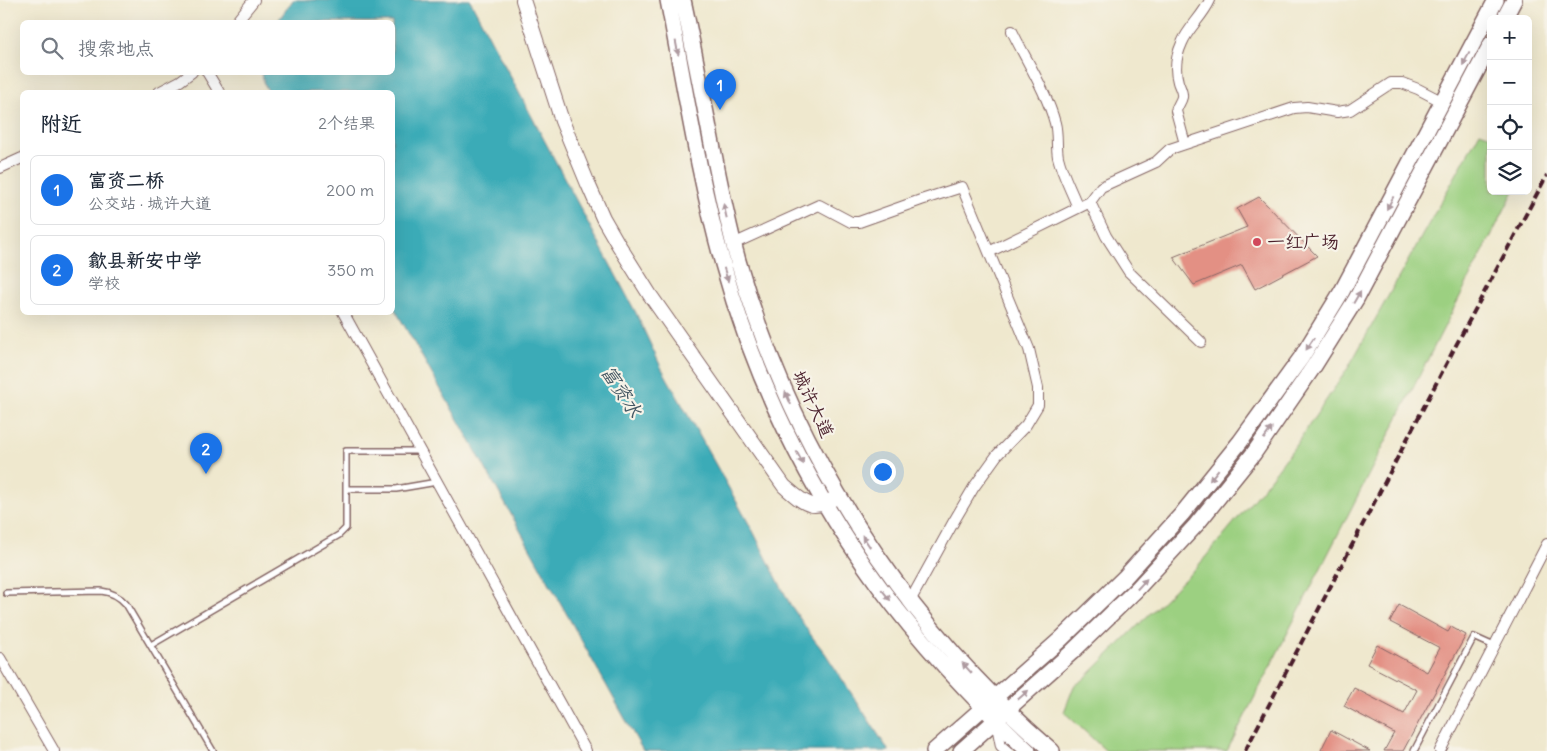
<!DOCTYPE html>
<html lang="zh">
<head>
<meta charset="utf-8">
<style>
	body { margin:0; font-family:Delius,"LXGW WenKai TC",sans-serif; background:#f6f6f7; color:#1f2937 }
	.controls { position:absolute; right:15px; top:15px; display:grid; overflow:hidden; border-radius:8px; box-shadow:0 5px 20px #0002 }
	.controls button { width:45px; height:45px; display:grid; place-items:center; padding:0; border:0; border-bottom:1px solid #e0e1e3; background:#fff; color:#1f2937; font:25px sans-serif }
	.you { position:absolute; left:882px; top:471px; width:18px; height:18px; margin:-12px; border:4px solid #fff; border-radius:50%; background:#1a73e8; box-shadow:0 0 0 8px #1a73e833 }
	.badge { display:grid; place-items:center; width:32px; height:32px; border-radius:50%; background:#1a73e8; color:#fff; font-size:16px; font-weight:700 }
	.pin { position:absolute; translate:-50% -41px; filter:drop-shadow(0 1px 2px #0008) }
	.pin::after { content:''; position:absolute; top:26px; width:18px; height:15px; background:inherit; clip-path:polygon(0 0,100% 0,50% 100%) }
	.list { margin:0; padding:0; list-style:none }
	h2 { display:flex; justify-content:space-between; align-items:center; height:65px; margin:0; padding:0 20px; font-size:21px }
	h2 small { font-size:16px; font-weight:400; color:#747a83 }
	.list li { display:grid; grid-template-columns:32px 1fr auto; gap:15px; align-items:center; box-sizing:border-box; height:70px; margin:0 10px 10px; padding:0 10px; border:1px solid #e0e1e3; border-radius:8px }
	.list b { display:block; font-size:19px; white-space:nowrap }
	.list p { margin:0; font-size:16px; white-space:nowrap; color:#747a83 }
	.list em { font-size:16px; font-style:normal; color:#747a83 }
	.icon { flex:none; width:28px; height:28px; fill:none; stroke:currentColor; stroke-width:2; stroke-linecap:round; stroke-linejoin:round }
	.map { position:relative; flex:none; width:1547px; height:751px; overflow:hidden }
	.search { position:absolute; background:#fff; box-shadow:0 5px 20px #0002; left:20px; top:20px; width:375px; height:55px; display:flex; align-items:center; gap:12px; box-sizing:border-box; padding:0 18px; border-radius:8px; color:#747a83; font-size:19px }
	.panel { position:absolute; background:#fff; box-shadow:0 5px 20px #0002; left:20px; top:90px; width:375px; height:225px; border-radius:8px }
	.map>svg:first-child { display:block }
</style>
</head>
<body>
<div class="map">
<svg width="1547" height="751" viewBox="0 0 1547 751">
	<rect width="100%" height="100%" fill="#f7f3e8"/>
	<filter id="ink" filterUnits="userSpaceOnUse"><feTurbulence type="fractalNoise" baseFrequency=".02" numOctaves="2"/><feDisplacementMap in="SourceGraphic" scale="10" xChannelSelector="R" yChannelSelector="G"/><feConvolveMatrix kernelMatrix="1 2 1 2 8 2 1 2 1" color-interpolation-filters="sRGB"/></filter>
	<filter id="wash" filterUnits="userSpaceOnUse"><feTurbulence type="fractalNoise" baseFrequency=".0096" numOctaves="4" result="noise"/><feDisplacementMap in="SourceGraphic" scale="20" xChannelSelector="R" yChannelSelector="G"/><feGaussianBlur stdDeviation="1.12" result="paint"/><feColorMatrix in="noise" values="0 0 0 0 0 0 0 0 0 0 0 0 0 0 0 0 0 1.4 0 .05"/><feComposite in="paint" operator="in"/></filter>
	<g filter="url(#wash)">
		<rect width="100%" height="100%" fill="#efe8ce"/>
		<path fill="#9cd081" stroke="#737856" d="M1480 132 1491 136V191H1514L1227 751H1106L1064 712 1074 686 1083 680 1197 567 1263 488 1293 449 1348 368Z"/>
		<path fill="#3aabb7" stroke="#426571" d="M293 0H470L636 313 661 367 753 531 790 604 813 638 825 653 889 751H643L469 439 393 306 392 92H269L264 84 262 73 392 72V22H277Z"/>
		<g id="blocks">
			<path fill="#e39084" d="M1259 197 1317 256 1255 289 1242 265 1194 285 1173 257 1247 227 1237 209Z
				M1399 605 1448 632 1451 627 1466 635 1403 751H1384L1394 733 1344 706 1354 688 1404 714 1417 690 1367 664 1377 645 1427 672 1440 648 1390 622Z
				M1331 730 1370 751H1323L1321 750Z"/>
		</g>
	</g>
	<g filter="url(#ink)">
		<use href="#blocks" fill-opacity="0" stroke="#846564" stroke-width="1"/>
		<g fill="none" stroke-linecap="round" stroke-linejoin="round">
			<g stroke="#846564" stroke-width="8">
				<path id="service" d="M346 489H396L437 482
					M6 593 101 591C111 592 119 596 126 604L213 751
					M151 645 339 535 346 528V451H420
					M1414 751 1474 637 1494 646"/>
			</g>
			<g stroke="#846564" stroke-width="12">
				<path id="minor" d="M236 22 254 0
					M1012 31C1026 60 1047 93 1055 123 1058 134 1056 146 1058 157 1062 174 1072 192 1078 208
					M207 72 219 92
					M159 92 180 81 192 72
					M1185 144 1176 111C1177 106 1181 102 1182 97 1183 92 1179 86 1178 82 1174 68 1176 56 1182 43 1188 28 1203 16 1210 0
					M0 168 22 158
					M1090 202 1106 236 1129 272 1201 342
					M733 244 819 205 851 222H859L921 200 962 187 1029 349 1038 388V405L1026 425 997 455 974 487 954 521 910 601
					M989 252 1090 202 1101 187 1156 162 1170 149 1294 108 1307 107 1337 112 1350 110 1391 83H1402L1418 89 1443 102
					M343 312 586 751
					M0 658 54 751
					M996 721 1001 746 1007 751
					M1440 751 1547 544"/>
			</g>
			<g stroke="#846564" stroke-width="16">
				<path id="tertiary" d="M523 0 562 121 588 184 603 218 618 244 650 295 784 486C805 504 812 513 838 496"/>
			</g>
			<g stroke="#846564" stroke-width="18">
				<path id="secondary" d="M668 0C685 88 699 178 723 264 754 378 809 490 879 586 923 646 974 700 1028 751
					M683 0C693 46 702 93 711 139 719 180 727 221 738 261 792 451 903 622 1052 751
					M1504 19 1514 0
					M934 751 1061 639 1124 578 1182 514 1240 442 1301 358 1342 291 1496 0
					M961 751 1072 652 1136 590 1196 525 1254 453 1314 366 1356 299 1491 44"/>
			</g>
			<use href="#service" stroke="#fff" stroke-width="5"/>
			<use href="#minor" stroke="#fff" stroke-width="10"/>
			<use href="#tertiary" stroke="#fff" stroke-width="14"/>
			<use href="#secondary" stroke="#fff" stroke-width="15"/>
			<path stroke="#4a1f2b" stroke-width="4" stroke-dasharray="8 4" stroke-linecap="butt" d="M1245 751 1454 349 1547 175"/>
		</g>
		<defs><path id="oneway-solid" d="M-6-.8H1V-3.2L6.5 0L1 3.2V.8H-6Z" transform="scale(1.25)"/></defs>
		<g fill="#ae9aa0">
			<use href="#oneway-solid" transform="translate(677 48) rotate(79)"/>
			<use href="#oneway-solid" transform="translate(1466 59) rotate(118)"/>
			<use href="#oneway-solid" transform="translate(1390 203) rotate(118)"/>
			<use href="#oneway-solid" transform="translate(725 211) rotate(-103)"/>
			<use href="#oneway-solid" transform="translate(726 275) rotate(73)"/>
			<use href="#oneway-solid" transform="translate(1357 297) rotate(-60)"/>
			<use href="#oneway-solid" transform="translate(1310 344) rotate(123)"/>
			<use href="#oneway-solid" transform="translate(788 398) rotate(-114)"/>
			<use href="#oneway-solid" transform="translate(1268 433) rotate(-55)"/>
			<use href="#oneway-solid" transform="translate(800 458) rotate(62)"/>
			<use href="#oneway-solid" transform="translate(1214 475) rotate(128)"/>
			<use href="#oneway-solid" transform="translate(866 541) rotate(-123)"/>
			<use href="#oneway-solid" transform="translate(1142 584) rotate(-47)"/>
			<use href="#oneway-solid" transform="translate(886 595) rotate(51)"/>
			<use href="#oneway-solid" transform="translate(967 668) rotate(-132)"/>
			<use href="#oneway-solid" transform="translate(1023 695) rotate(-41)"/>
		</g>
	</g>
	<circle fill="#d1495b" stroke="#f7f3e8" stroke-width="2" cx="1257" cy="242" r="5"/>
	<g text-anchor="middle" stroke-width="4.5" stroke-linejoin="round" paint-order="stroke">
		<g font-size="18" fill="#4a1f2b" stroke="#f7f3e8" text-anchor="start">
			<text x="1267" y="248">一红广场</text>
		</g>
		<g font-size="18" fill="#4a1f2b" stroke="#f7f3e8">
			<text transform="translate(813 404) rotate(65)" y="6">城许大道</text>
		</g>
		<g font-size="19" font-style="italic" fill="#445763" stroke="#f7f3e8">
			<text transform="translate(622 391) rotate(57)" y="7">富资水</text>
		</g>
	</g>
</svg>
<div class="controls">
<button>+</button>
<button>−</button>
<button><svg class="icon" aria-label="locate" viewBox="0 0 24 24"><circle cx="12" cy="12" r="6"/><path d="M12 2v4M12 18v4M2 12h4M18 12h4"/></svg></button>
<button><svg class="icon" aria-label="layers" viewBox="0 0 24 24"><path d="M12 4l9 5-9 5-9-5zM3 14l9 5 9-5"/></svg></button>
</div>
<div class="you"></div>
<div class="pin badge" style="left:720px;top:110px">1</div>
<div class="pin badge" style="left:206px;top:474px">2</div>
<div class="search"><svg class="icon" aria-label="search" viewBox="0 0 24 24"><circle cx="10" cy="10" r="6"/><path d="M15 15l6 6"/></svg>搜索地点</div>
<section class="panel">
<h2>附近<small>2个结果</small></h2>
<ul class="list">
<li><span class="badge">1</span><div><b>富资二桥</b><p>公交站 · 城许大道</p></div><em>200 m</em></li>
<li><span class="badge">2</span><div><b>歙县新安中学</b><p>学校</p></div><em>350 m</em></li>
</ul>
</section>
</div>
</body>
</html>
